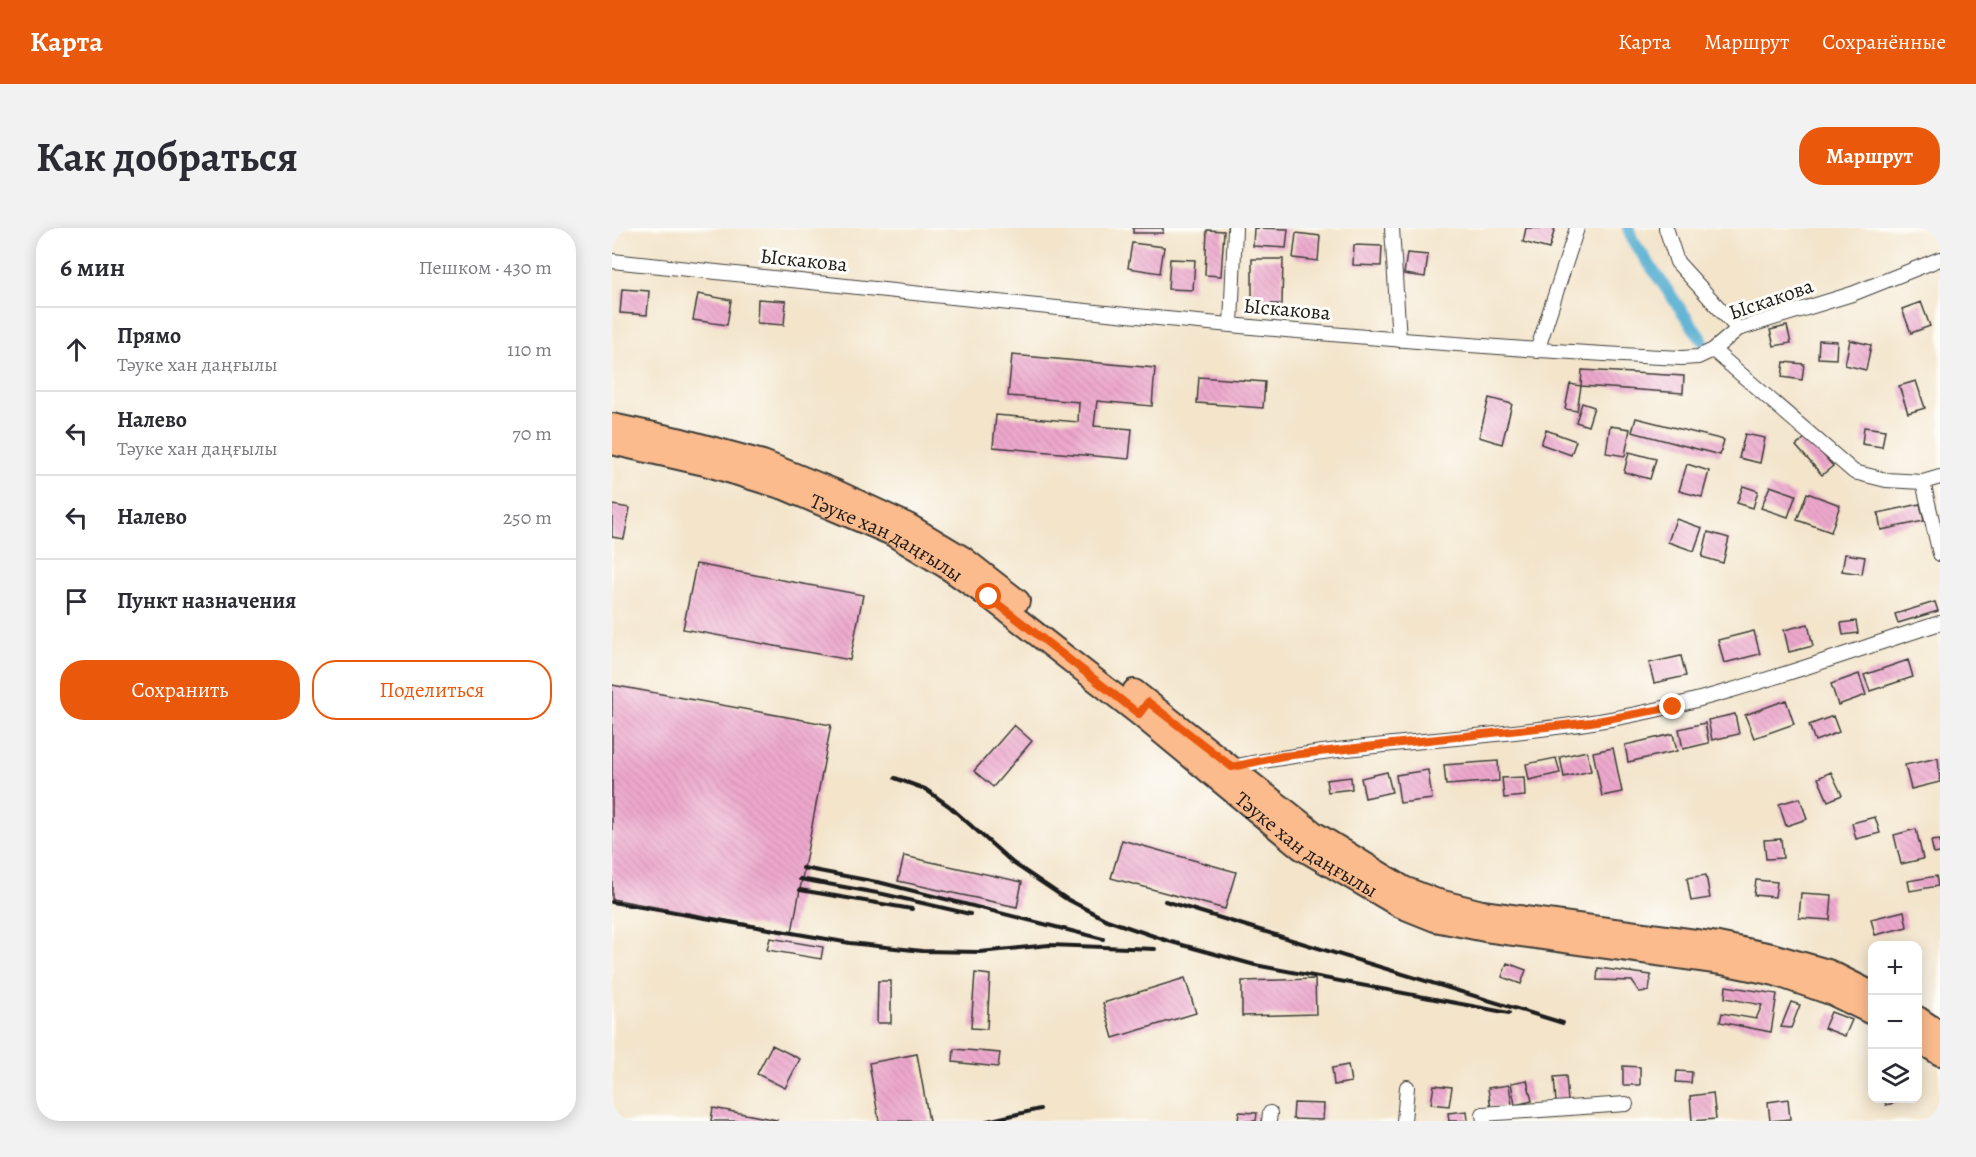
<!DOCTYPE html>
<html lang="ru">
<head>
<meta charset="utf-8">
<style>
	body { margin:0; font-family:Alegreya,serif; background:#f2f2f3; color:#2b2b33 }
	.controls { position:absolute; right:18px; bottom:18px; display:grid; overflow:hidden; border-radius:12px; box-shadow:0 3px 15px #0003 }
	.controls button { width:54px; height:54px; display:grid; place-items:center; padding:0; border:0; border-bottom:2px solid #e1e1e2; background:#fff; color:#2b2b33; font:30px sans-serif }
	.stop { position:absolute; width:18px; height:18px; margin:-14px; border:4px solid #ea580c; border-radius:50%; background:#fff }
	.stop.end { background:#ea580c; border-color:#fff; box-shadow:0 2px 6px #0008 }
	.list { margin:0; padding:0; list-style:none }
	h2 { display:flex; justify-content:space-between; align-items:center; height:78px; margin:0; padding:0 24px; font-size:26px }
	h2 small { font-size:20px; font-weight:400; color:#7c7c81 }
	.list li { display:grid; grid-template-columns:39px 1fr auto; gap:18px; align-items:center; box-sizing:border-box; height:84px; padding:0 24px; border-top:2px solid #e1e1e2 }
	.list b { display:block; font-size:22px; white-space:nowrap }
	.list p { margin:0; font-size:20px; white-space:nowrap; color:#7c7c81 }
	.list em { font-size:20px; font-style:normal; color:#7c7c81 }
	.actions { display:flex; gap:12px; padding:18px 24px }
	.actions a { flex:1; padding:14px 0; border:2px solid #ea580c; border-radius:24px; text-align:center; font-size:21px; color:#ea580c }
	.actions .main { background:#ea580c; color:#fff }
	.icon { flex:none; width:33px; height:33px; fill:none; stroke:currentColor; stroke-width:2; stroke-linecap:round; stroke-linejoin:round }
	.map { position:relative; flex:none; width:1328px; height:893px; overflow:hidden; border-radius:24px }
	header { display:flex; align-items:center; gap:36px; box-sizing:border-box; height:84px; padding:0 30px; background:#ea580c; color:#fff }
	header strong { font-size:28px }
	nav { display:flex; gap:33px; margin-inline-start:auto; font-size:21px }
	.intro { display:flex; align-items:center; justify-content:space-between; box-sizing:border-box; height:144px; padding:0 36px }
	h1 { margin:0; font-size:42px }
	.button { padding:15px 27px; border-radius:24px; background:#ea580c; color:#fff; font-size:21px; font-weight:700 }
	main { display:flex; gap:36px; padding:0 36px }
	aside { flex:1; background:#fff; border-radius:24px; box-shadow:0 3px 15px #0003 }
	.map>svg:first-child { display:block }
</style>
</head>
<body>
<header>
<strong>Карта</strong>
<nav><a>Карта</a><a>Маршрут</a><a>Сохранённые</a></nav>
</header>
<div class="intro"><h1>Как добраться</h1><a class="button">Маршрут</a></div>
<main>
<aside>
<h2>6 мин<small>Пешком · 430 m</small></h2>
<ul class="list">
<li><svg class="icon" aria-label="ahead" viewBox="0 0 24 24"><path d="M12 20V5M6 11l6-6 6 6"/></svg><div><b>Прямо</b><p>Тәуке хан даңғылы</p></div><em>110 m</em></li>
<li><svg class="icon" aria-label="left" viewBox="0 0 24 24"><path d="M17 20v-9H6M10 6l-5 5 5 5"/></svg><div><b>Налево</b><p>Тәуке хан даңғылы</p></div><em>70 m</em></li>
<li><svg class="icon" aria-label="left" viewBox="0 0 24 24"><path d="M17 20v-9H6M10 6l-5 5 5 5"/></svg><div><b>Налево</b></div><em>250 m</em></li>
<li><svg class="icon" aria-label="arrive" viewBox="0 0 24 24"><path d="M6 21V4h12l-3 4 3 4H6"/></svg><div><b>Пункт назначения</b></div></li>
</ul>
<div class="actions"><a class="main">Сохранить</a><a>Поделиться</a></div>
</aside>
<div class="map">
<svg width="1328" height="893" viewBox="0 0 1328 893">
	<defs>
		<pattern id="building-back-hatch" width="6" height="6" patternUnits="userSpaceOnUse" patternTransform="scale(1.5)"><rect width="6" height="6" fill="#eda8cd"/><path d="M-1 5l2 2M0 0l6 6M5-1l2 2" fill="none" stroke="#cb90af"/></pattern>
	</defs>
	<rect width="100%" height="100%" fill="#fdfcf7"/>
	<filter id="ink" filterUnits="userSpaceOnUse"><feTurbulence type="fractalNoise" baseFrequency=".0167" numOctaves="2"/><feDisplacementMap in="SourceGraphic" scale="12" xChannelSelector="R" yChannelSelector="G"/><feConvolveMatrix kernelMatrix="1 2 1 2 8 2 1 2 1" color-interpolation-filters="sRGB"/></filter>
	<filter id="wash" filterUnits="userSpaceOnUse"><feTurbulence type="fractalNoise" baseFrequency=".008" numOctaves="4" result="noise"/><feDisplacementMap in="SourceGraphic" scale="24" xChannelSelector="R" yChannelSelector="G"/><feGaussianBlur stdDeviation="1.35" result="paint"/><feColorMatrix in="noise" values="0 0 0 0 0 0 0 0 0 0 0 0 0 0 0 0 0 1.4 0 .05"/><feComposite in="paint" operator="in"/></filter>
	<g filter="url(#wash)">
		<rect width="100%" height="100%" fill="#f3e4ca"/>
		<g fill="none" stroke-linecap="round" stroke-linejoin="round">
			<path stroke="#54aed1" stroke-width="12" d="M1016 0 1021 13 1090 112"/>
		</g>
		<g id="blocks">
			<path fill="url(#building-back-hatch)" d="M521 0H551V5H521Z
				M642 0 676 1 674 20 641 18Z
				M914 0H943L937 21 911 14Z
				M595 2 612 3 609 48 593 47Z
				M684 5 708 8 706 33 681 30Z
				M520 15 552 19 548 45 516 40Z
				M742 17 770 18 769 38 741 37Z
				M795 25 816 27 813 49 792 46Z
				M558 31 583 32 581 62 556 61Z
				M640 31H671L670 76H640Z
				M10 61 37 63 35 87 8 85Z
				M86 66 119 72 115 97 81 92Z
				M146 71 174 73 172 97 145 95Z
				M1309 74 1318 98 1299 105 1290 81Z
				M1175 98 1179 115 1162 118 1158 102Z
				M1207 112 1225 113 1224 131 1206 130Z
				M1238 112 1259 117 1254 142 1233 137Z
				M400 127 543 140 540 178 485 173 482 198 520 201 517 231 381 219 384 187 466 194 467 174 396 168Z
				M1172 134 1192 136 1190 152 1170 149Z
				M970 142 1072 148 1071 165 969 158Z
				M587 149 653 154 651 180 585 175Z
				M1304 153 1313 180 1296 185 1287 158Z
				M958 156 969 158 965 183 953 181Z
				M877 170 900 176 890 216 867 209Z
				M970 175 982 179 976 198 964 194Z
				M1024 190 1112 212 1108 227 1020 204Z
				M998 198 1018 201 1013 228 994 225Z
				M1252 199 1273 202 1270 219 1250 216Z
				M934 202 964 213 959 227 929 216Z
				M1133 206 1153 210 1148 235 1127 230Z
				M1195 208 1221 238 1210 247 1184 218Z
				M1017 224 1044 231 1038 251 1012 244Z
				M1075 236 1097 243 1090 269 1067 263Z
				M1131 258 1146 263 1141 280 1125 275Z
				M1158 258 1184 267 1176 289 1149 280Z
				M1195 265 1228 277 1219 304 1185 292Z
				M1308 276 1312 293 1269 302 1266 285Z
				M0 277 18 280 12 311 0 309Z
				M1064 291 1090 300 1082 323 1056 314Z
				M1096 304 1117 310 1111 335 1090 329Z
				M1233 326 1253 329 1250 346 1230 343Z
				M84 336 251 367 238 432 71 401Z
				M1323 374 1326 383 1286 395 1283 386Z
				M1244 393 1246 405 1231 407 1229 395Z
				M1196 396 1201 418 1177 424 1172 402Z
				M1142 403 1148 426 1112 435 1106 412Z
				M1069 428 1074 448 1042 455 1037 435Z
				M1296 432 1301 449 1258 463 1252 447Z
				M1247 446 1254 467 1226 477 1219 456Z
				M0 457 219 497 180 704 0 671Z
				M1174 472 1182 496 1142 510 1133 487Z
				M1123 486 1127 506 1100 512 1096 492Z
				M1221 488 1227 504 1203 513 1197 497Z
				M1093 495 1097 515 1071 521 1067 501Z
				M402 497 420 513 381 559 362 543Z
				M1061 506 1065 523 1016 534 1013 517Z
				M1001 520 1010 564 990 568 981 524Z
				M975 523 979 543 952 549 948 529Z
				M944 530 948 545 917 552 914 536Z
				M1326 530 1328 554 1299 561 1293 537Z
				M886 533 887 553 834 557 832 537Z
				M816 542 820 571 788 575 784 547Z
				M775 544 780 564 753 570 749 550Z
				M1219 544 1230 567 1216 573 1206 550Z
				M739 549 740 561 716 564 714 552Z
				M912 549 913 568 892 570 890 550Z
				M1188 570 1195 591 1174 598 1167 576Z
				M1263 589 1268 605 1244 611 1240 595Z
				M1304 601 1311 631 1289 636 1282 607Z
				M1169 611 1171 630 1154 631 1152 612Z
				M510 612 624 644 613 681 499 650Z
				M1328 612V625L1322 626 1319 613Z
				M292 628 410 654 405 679 286 653Z
				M1094 647 1098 670 1079 673 1075 650Z
				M1324 648 1326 658 1298 663 1296 653Z
				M1144 652 1165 654 1163 669 1142 667Z
				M1189 665 1220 667 1218 692 1187 690Z
				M1292 683 1295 699 1263 707 1259 691Z
				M158 710 211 719 209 731 155 722Z
				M895 735 914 742 909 756 890 749Z
				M986 740 1039 747 1037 763 1027 764 1020 753 985 752Z
				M363 745 378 747 375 801 359 800Z
				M573 750 584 785 501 810 491 775Z
				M703 751 704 786 630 788V753Z
				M266 753H279V795H265Z
				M1114 758 1165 766 1159 804 1108 794 1110 785 1144 791 1150 777 1113 770Z
				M1179 774 1188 777 1179 800 1169 799Z
				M1219 784 1240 792 1233 808 1212 800Z
				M160 817 188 831 173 860 145 846Z
				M342 821 388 825 386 839 341 834Z
				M305 826 317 893H267L257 835Z
				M736 837 739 854 722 857 720 840Z
				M1011 838 1028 839V857H1011Z
				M1065 843 1080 844 1079 855 1064 854Z
				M954 848 956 874H944L942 849Z
				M915 852 920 873 903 877 899 855Z
				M822 857 840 859 837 878 819 876Z
				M897 857 900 877 879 880 876 860Z
				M1101 865 1104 891 1080 893 1078 868Z
				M1272 870H1296V871L1274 877Z
				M1176 871 1178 891 1158 893 1156 874Z
				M682 875 712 876 711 892 681 891Z
				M101 880 165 892 164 893H99Z
				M855 883 856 893H837L836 885Z
				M627 884 645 885 644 893H626Z"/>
		</g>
	</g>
	<g filter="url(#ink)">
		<use href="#blocks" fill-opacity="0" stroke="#3c3a36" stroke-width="1.5"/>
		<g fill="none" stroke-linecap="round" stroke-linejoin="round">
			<g stroke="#3c3a36" stroke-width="16">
				<path id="street" d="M780 0 787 112
					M1054 0 1065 34 1126 101
					M0 33C356 70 712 113 1070 130L1086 129 1101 122 1126 101 1240 66 1328 31
					M619 97 623 0
					M1101 122 1242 244 1274 252 1311 254 1328 249
					M925 123 965 0
					M1311 254 1328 326
					M620 539C739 514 860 513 980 494 1099 476 1214 431 1328 395
					M657 893 658 885
					M792 893 795 859
					M872 893 871 886 1014 876"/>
			</g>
			<g stroke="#3c3a36" stroke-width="26">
				<g id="primary">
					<path d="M0 197 70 212 151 234 223 263 296 297 351 330 406 373"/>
					<path id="s1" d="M0 215 93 236 172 260 280 306 333 338 377 369 527 486 689 620 788 678 823 692 873 702 1110 735 1163 746 1221 766 1260 785"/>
					<path d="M522 463 701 604 792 660 823 672 870 684 1106 716 1160 727 1216 743 1260 765"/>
					<path d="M1306 790 1328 805"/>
					<path d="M1306 812 1328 826"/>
				</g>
			</g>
			<use href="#street" stroke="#fff" stroke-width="14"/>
			<use href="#primary" stroke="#fbbb8c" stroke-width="22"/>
			<path stroke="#1c1c1c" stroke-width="4" d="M283 550 313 561 337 578 401 635 453 670 495 692 556 713 643 737 897 785
				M191 640 270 655 491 711
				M188 651 271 666 358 686
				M188 662 300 681
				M553 673 951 795
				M0 674 238 715 310 723 368 724 437 717 543 721
				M375 893 428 881"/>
		</g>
	</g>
	<g fill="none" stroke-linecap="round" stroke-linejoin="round" filter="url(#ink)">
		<path stroke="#ea580c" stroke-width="8" d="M377 369 527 486 536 474 620 539 671 528 979 494 1061 479"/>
	</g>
	<g text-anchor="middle" stroke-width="6" stroke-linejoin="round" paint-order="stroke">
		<g font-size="21" fill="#1c1c1c" stroke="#fdfcf7">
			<text transform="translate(192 32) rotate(6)" y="7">Ыскакова</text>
			<text transform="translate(1159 71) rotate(-19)" y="7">Ыскакова</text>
			<text transform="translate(675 81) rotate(5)" y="7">Ыскакова</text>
			<text dy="7" stroke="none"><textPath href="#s1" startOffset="292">Тәуке хан даңғылы</textPath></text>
			<text dy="7" stroke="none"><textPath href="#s1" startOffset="814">Тәуке хан даңғылы</textPath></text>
		</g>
	</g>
</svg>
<div class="controls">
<button>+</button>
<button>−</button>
<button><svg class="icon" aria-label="layers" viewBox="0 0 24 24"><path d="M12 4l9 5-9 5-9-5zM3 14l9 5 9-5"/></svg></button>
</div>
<div class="stop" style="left:377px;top:369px"></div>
<div class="stop end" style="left:1061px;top:479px"></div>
</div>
</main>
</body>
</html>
